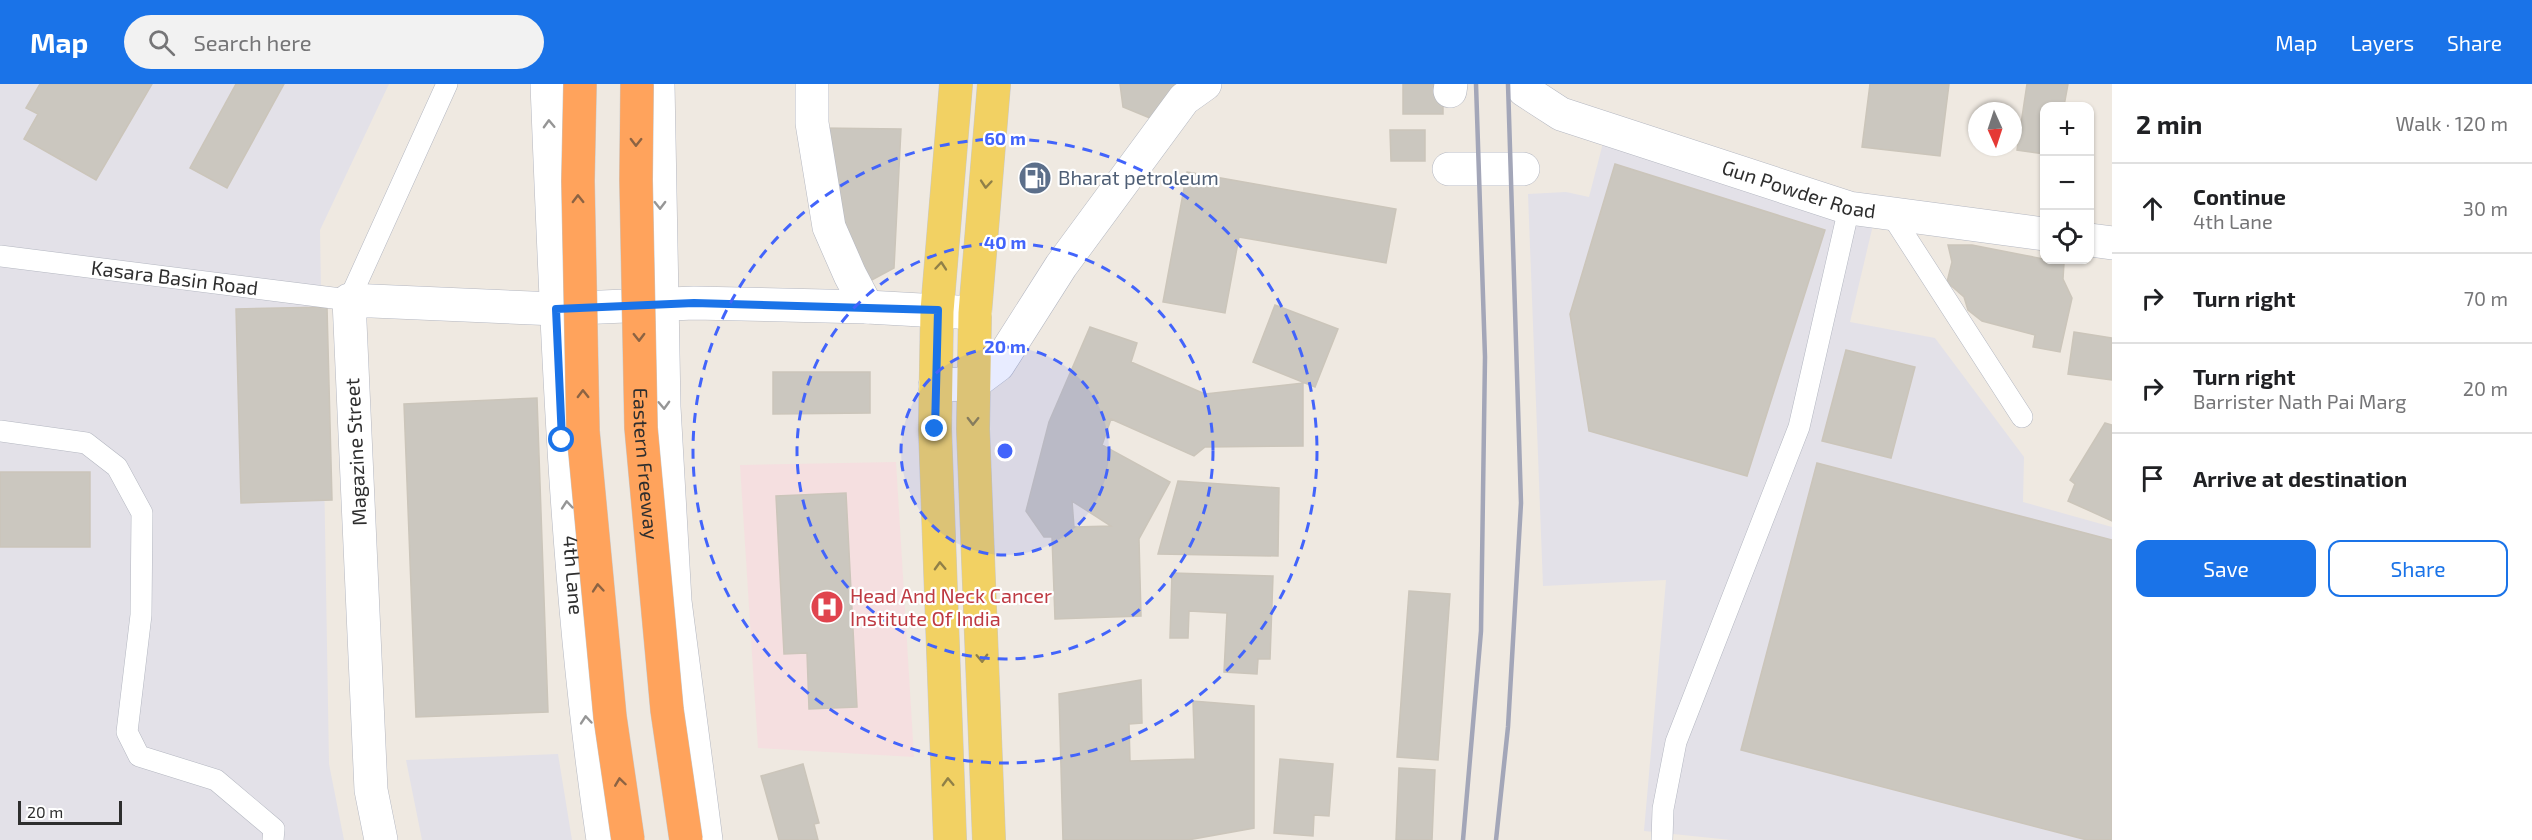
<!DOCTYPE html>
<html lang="en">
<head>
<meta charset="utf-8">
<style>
	body { margin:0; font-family:"Exo 2",sans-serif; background:#f2f2f2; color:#202124 }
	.controls { position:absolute; right:18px; top:18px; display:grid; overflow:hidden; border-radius:12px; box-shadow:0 2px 4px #0004 }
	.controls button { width:54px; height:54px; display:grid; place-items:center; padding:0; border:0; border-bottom:2px solid #e0e0e0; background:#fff; color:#202124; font:30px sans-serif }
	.compass { position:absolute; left:1968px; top:18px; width:54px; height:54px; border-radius:50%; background:#fff; box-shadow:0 2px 4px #0004; rotate:177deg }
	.scale { position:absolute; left:18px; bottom:15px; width:104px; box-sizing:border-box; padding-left:6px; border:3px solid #2e2e2e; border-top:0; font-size:16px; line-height:21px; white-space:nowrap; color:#2e2e2e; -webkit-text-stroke:4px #fff; paint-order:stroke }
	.stop { position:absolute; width:18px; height:18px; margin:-14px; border:4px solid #1a73e8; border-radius:50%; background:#fff }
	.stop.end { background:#1a73e8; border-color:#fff; box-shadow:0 2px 6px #0008 }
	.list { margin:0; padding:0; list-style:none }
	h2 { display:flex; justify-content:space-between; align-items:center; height:78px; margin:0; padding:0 24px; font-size:26px }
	h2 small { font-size:20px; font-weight:400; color:#757577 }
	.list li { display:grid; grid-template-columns:39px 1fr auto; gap:18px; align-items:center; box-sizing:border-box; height:90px; padding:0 24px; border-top:2px solid #e0e0e0 }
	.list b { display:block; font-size:22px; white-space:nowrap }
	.list p { margin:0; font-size:20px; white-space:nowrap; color:#757577 }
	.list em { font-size:20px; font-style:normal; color:#757577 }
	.actions { display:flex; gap:12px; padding:18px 24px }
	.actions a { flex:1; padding:14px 0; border:2px solid #1a73e8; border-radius:12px; text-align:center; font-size:21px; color:#1a73e8 }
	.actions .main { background:#1a73e8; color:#fff }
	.icon { flex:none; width:33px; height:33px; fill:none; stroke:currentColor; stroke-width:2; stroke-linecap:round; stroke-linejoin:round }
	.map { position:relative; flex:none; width:2112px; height:756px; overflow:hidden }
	header { display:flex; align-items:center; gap:36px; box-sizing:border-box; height:84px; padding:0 30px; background:#1a73e8; color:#fff }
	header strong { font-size:28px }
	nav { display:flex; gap:33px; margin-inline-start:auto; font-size:21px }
	.search { width:420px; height:54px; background:#f2f2f2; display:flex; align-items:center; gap:15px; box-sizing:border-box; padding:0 21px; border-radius:33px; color:#757577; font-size:22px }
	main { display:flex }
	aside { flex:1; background:#fff }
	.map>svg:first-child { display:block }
</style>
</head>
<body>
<header>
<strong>Map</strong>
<div class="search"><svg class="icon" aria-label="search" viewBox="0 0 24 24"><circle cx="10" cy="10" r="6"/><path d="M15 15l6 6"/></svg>Search here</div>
<nav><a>Map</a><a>Layers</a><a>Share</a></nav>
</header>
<main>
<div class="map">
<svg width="2112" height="756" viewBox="0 0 2112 756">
	<rect width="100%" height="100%" fill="#efe9e1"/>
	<path fill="#e3e1e8" d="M0 0H389L320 146 329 680 344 756H0Z
		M1603 59 1873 141 1850 238 1935 254 2024 373 2023 418 2112 443V756H1731L1644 747 1666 496 1543 502 1528 110 1566 108 1589 113Z
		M558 670 572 756H422L406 676Z"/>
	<path fill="#f5dfe0" d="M896 378 914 673 758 664 740 381Z"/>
	<path fill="#cbc7bf" stroke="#cbc5ba" stroke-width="1.5" fill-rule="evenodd" d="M40 0H152L96 96 24 55 38 30 26 24Z
		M236 0H284L227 104 190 84Z
		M1120 0H1175L1150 34 1123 23Z
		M1403 0H1443V30H1403Z
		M1870 0H1949L1940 72 1862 63Z
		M2027 0H2068L2064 22H2044V70L2017 66Z
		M821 44 901 45 894 184 870 197 833 120Z
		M1390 46H1425V77H1391Z
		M1615 80 1825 146 1747 392 1589 347 1570 230Z
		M1187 88 1396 125 1386 179 1239 153 1225 229 1163 218Z
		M1948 161H1972L2064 179 2063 195 2072 214 2060 268 2033 263 2035 251 1982 237 1968 226 1964 213 1947 198 1952 178Z
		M1275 221 1338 245 1315 303 1253 278Z
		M327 223 332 416 241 419 236 225Z
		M1090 243 1137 259 1131 278 1205 310 1303 299V362L1205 363 1194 372 1111 335 1102 361 1170 398 1139 455 1141 532 1055 535 1052 453H1044L1026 427 1049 338ZM1072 417 1111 442 1074 443Z
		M2074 248 2112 254V296L2068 290Z
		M1846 266 1915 283 1891 374 1822 357Z
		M773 288H870V329L773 330Z
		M537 314 548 628 416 633 404 320Z
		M2105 339 2112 341V437L2068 417 2075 400 2070 396Z
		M1817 379 2112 456V756H2087L1741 666Z
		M0 388H90V463H0Z
		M1178 397 1279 404 1278 472 1158 470Z
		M846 409 857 623 809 625 807 569 784 570 776 412Z
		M1172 489 1273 492 1270 575H1258L1257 590 1224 588 1227 529 1189 527 1188 554H1170Z
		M1409 507 1450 510 1438 676 1397 673Z
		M1141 596 1142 639 1129 640 1130 677 1195 675 1193 617 1254 622V744L1188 756H1063L1059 610Z
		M1280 675 1333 680 1329 732 1314 731 1313 752 1274 749Z
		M803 680 819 739 814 740 818 756H779L761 692Z
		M1399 684 1435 686 1432 756H1396Z"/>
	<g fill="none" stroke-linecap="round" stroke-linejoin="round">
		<g stroke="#b4b7c1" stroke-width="22">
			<g id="lane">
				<path d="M1891 130 2022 333"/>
				<path id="s1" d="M0 172 349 216 447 0"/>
				<path d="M0 347 86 359 117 383 142 429 141 531 127 648 139 672 216 696 274 745 273 756"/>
				<path d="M1662 756 1663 725 1676 658 1799 343 1849 124"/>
			</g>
		</g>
		<g stroke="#b4b7c1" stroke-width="34">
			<g id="street">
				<path d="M812 0V39L829 143 850 191 867 223"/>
				<path id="s2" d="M1524 6 1561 30 1849 124 2044 150"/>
				<path d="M1450 7 1451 0"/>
				<path d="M1449 85H1523"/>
				<path d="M2090 156 2112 159"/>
				<path d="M935 302 974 299 998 281 1061 182 1184 15 1205 0"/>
			</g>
		</g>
		<g stroke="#b4b7c1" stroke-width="34">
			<g id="secondary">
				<path id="s3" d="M547 0C557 253 566 506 603 756"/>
				<path d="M658 0 664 323 675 517 706 756"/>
				<path d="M381 756 371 706 349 216 556 225 694 219 867 223 975 229"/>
			</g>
		</g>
		<g stroke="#c9c9c9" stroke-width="34">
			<path id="primary" d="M950 756 935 345 937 227 956 0
				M989 756 973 345 975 229 994 0"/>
		</g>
		<use href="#lane" stroke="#fff" stroke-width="21"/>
		<use href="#street" stroke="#fff" stroke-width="33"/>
		<use href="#secondary" stroke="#fff" stroke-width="33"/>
		<use href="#primary" stroke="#f2d163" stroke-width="33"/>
		<path stroke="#a3a6b8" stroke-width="4.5" d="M1463 756 1481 547 1485 273 1476 0
			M1496 756 1508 643 1521 419 1508 0"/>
		<g stroke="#c9c9c9" stroke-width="34" stroke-linecap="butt">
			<g id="highway-bridge">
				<path d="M580 0 578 97 583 347 610 633 628 756"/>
				<path id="s4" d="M637 0 636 96 641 344 667 626 686 756"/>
			</g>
		</g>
		<use href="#highway-bridge" stroke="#ffa35c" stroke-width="33"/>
	</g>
	<defs><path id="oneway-chevron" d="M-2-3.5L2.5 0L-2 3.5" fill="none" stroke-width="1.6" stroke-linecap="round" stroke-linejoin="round" transform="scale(1.5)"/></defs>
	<g stroke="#969696">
		<use href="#oneway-chevron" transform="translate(549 40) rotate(-92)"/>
		<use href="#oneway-chevron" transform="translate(660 121) rotate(89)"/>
		<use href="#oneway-chevron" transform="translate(664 321) rotate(88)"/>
		<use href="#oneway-chevron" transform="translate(567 421) rotate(-95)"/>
		<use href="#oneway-chevron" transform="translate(586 636) rotate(-95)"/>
	</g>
	<g stroke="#8c6343">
		<use href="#oneway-chevron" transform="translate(636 58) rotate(91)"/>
		<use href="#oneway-chevron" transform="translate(578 115) rotate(-91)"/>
		<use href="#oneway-chevron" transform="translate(639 253) rotate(89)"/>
		<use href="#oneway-chevron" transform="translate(583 310) rotate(-91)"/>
		<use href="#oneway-chevron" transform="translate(598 504) rotate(-95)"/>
		<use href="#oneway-chevron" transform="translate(620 698) rotate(-98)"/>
	</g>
	<g stroke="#908048">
		<use href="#oneway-chevron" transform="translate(986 100) rotate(95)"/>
		<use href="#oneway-chevron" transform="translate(941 182) rotate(-85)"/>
		<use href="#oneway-chevron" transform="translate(973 337) rotate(91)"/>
		<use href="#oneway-chevron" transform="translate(940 482) rotate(-92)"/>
		<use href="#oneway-chevron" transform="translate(982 574) rotate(88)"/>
		<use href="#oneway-chevron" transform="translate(948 698) rotate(-92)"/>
	</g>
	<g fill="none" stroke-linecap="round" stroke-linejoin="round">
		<path stroke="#1a73e8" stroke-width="8" d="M562 356 556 225 694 219 938 226 935 345"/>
	</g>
	<circle cx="1005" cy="367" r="104" fill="#4264fb" fill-opacity=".12"/>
	<g fill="none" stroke="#4264fb" stroke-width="3" stroke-dasharray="10 8">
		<circle cx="1005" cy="367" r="104"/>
		<circle cx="1005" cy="367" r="208"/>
		<circle cx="1005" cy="367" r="312"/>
	</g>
	<defs>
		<g id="fuel-disc" transform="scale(1.725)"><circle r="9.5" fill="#5c6f8a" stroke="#fff"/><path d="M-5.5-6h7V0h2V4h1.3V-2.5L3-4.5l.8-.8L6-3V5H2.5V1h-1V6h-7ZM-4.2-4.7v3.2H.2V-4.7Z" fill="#fff"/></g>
		<g id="hospital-disc" transform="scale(1.725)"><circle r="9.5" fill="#e0444e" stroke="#fff"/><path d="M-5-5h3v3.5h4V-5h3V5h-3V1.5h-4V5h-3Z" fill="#fff"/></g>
	</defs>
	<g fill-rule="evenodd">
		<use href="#fuel-disc" x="1035" y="94"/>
		<use href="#hospital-disc" x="827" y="523"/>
	</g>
	<g text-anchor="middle" stroke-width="4.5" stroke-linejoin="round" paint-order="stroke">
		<g font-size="20" fill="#4e5e75" stroke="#fff" text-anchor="start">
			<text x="1058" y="101">Bharat petroleum</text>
		</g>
		<g font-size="20" fill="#2e2e2e" stroke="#fff">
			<text dy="7" stroke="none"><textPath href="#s2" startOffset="294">Gun Powder Road</textPath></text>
			<text dy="7" stroke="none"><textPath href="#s1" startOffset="176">Kasara Basin Road</textPath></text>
			<text transform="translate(356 368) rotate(-93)" y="7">Magazine Street</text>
			<text dy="7" stroke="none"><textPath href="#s4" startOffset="380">Eastern Freeway</textPath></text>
			<text dy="7" stroke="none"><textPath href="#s3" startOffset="492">4th Lane</textPath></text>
		</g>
		<g font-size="20" fill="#be3a42" stroke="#fff" text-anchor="start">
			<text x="850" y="519">Head And Neck Cancer<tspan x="850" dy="23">Institute Of India</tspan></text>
		</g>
	</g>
	<circle cx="1005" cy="367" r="9" fill="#4264fb" stroke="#fff" stroke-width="3"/>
	<g font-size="18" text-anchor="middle" font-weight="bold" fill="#4264fb" stroke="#fff" stroke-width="4.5" stroke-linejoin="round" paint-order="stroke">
		<text x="1005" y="61">60 m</text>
		<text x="1005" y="165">40 m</text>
		<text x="1005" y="269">20 m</text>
	</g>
</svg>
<div class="controls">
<button>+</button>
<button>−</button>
<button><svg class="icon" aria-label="locate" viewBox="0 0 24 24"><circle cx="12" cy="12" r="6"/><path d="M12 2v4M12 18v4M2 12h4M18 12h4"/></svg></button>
</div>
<svg class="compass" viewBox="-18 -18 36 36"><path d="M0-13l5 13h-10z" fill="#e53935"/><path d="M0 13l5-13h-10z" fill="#757577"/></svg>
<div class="scale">20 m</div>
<div class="stop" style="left:562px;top:356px"></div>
<div class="stop end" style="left:935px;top:345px"></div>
</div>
<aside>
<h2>2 min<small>Walk · 120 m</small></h2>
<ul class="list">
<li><svg class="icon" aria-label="ahead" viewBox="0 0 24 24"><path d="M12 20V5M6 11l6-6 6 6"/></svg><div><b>Continue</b><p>4th Lane</p></div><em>30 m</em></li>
<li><svg class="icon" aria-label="right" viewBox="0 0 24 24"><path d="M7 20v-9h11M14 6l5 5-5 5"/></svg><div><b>Turn right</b></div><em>70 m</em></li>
<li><svg class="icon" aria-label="right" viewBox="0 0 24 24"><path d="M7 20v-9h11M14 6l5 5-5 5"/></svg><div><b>Turn right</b><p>Barrister Nath Pai Marg</p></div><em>20 m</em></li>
<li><svg class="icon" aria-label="arrive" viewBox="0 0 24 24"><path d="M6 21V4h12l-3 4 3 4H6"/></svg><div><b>Arrive at destination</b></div></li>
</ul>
<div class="actions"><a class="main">Save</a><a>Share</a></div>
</aside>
</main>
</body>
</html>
